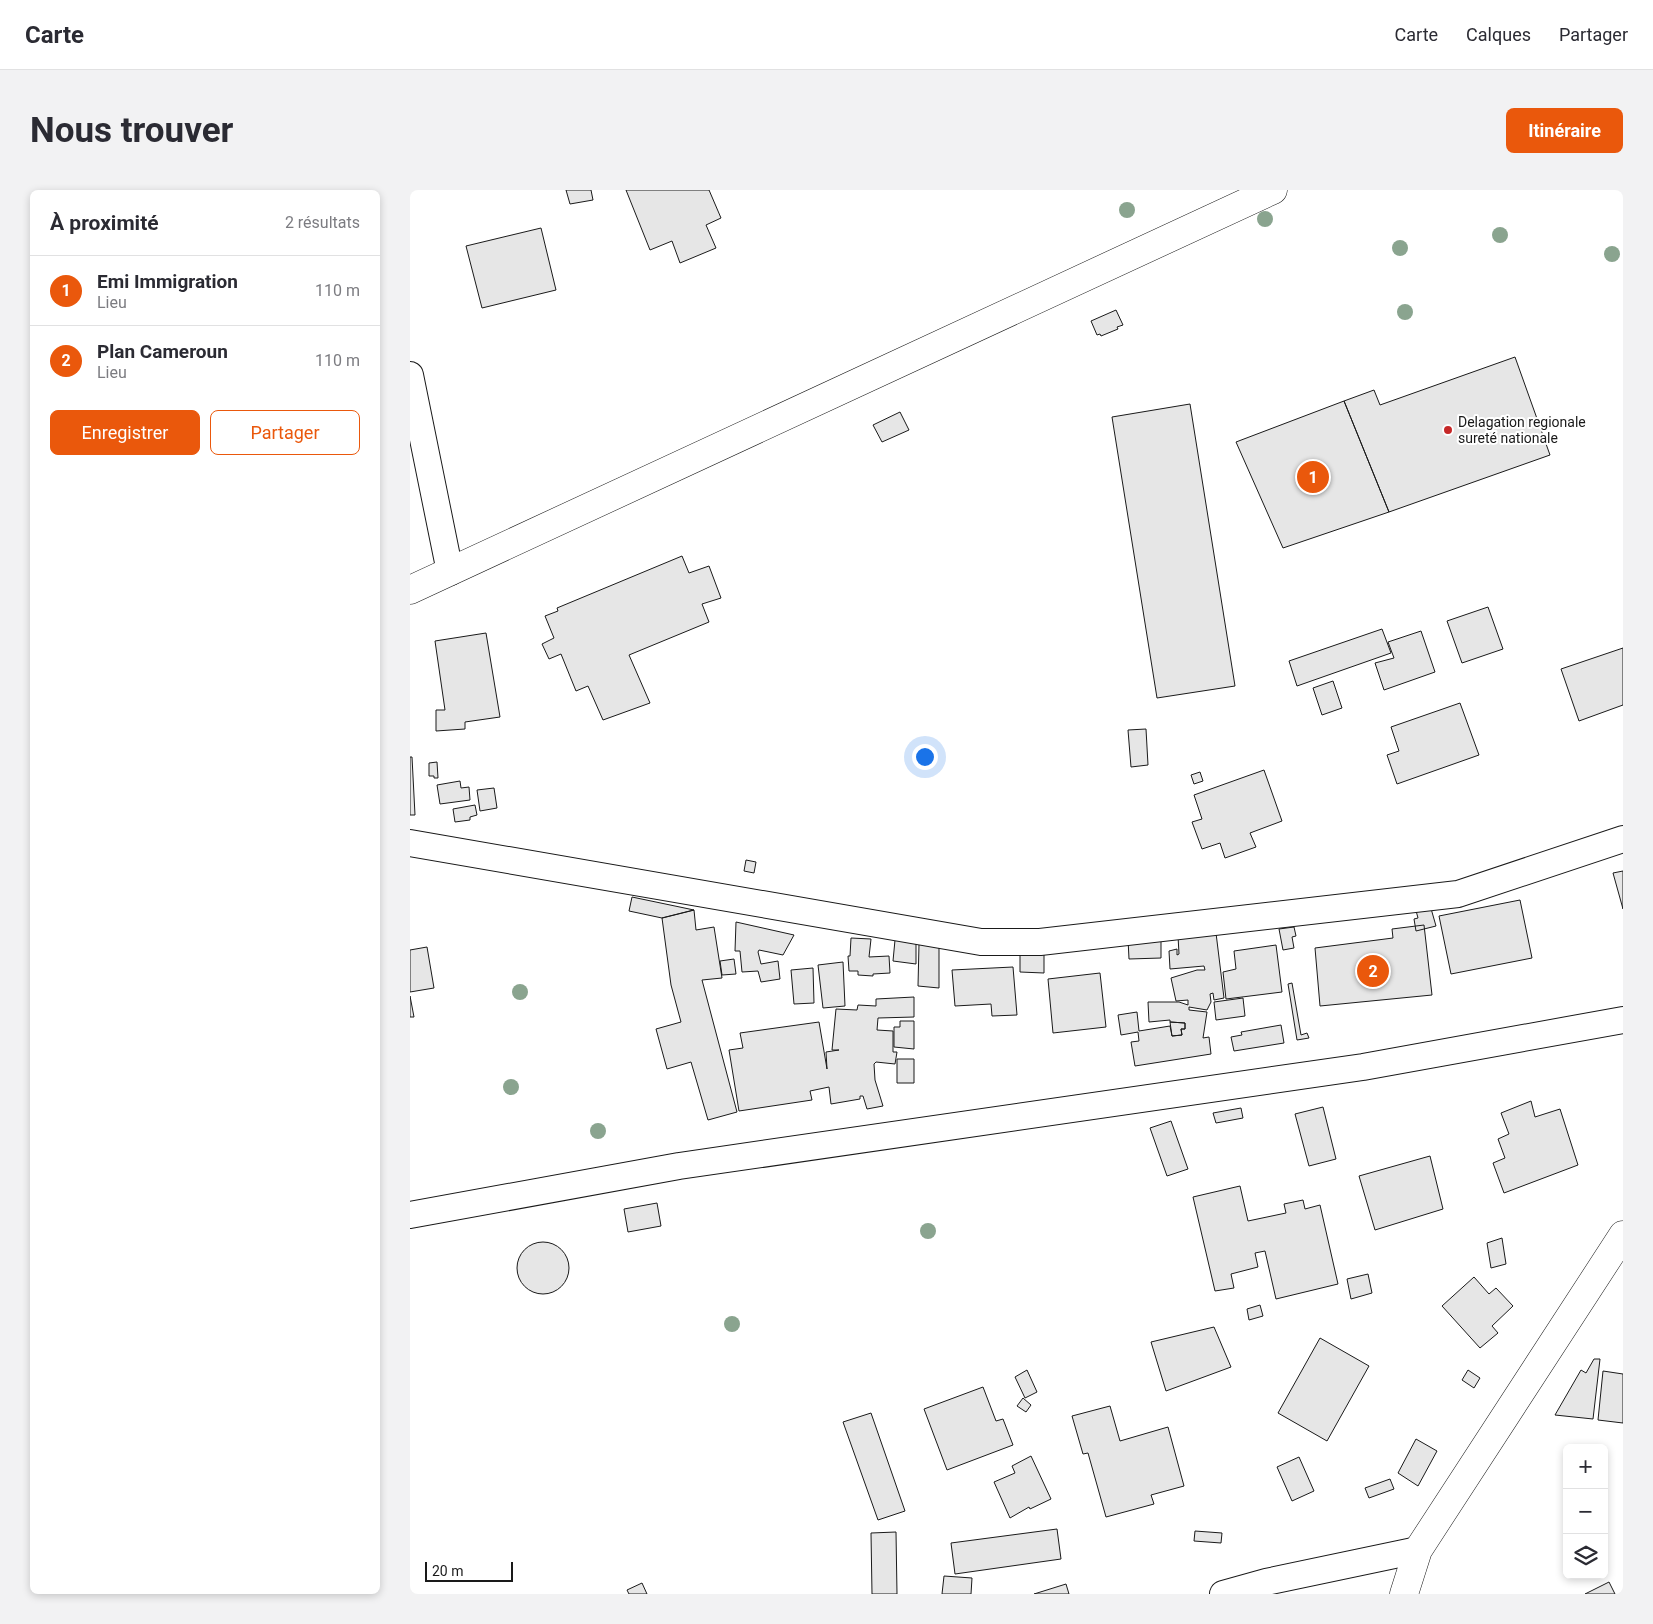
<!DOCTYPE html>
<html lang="fr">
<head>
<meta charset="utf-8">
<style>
	body { margin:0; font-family:Roboto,sans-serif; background:#f2f2f3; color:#2b2b33 }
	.controls { position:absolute; right:15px; bottom:15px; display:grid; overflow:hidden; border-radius:8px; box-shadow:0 2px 8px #0003 }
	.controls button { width:45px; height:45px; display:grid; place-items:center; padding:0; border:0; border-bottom:1px solid #e1e1e2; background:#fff; color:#2b2b33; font:25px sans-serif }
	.scale { position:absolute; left:15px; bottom:12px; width:88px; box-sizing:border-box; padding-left:5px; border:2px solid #1a1a1a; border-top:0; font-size:14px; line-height:18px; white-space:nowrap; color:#1a1a1a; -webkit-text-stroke:4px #fff; paint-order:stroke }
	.you { position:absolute; left:514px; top:566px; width:18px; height:18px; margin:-12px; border:4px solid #fff; border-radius:50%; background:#1a73e8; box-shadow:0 0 0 8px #1a73e833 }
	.badge { display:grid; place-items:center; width:32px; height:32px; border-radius:50%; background:#ea580c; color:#fff; font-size:16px; font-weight:700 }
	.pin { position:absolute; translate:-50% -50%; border:2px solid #fff; box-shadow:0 1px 5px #0006 }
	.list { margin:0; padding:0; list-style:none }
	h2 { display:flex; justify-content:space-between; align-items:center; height:65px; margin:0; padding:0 20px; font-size:21px }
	h2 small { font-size:16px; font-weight:400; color:#7c7c81 }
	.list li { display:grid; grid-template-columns:32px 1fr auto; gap:15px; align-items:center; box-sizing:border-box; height:70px; padding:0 20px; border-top:1px solid #e1e1e2 }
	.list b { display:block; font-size:19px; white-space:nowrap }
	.list p { margin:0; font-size:16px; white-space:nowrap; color:#7c7c81 }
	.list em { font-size:16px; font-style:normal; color:#7c7c81 }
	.actions { display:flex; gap:10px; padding:15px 20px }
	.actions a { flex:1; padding:11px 0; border:1px solid #ea580c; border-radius:8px; text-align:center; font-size:18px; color:#ea580c }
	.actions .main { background:#ea580c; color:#fff }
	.icon { flex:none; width:28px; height:28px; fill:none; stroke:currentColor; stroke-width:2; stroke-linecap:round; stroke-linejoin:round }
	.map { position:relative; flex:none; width:1213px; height:1404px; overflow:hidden; border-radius:8px }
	header { display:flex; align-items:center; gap:30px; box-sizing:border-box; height:70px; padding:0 25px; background:#fff; border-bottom:1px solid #e1e1e2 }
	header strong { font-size:24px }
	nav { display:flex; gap:28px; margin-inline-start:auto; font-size:18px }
	.intro { display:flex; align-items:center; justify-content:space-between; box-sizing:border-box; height:120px; padding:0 30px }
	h1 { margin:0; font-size:35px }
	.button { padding:12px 22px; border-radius:8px; background:#ea580c; color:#fff; font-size:18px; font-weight:700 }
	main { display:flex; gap:30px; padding:0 30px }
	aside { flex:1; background:#fff; border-radius:8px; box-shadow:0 2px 8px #0003 }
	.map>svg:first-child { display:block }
</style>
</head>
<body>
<header>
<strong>Carte</strong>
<nav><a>Carte</a><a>Calques</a><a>Partager</a></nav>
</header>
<div class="intro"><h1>Nous trouver</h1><a class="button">Itinéraire</a></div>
<main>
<aside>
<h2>À proximité<small>2 résultats</small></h2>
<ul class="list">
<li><span class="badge">1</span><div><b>Emi Immigration</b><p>Lieu</p></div><em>110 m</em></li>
<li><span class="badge">2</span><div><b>Plan Cameroun</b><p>Lieu</p></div><em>110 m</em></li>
</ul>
<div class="actions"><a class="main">Enregistrer</a><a>Partager</a></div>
</aside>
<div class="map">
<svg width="1213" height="1404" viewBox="0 0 1213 1404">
	<rect width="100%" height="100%" fill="#fff"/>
	<path fill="#e6e6e6" stroke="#1a1a1a" d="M156 0H181L183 10 160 14Z
		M216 0H299L311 28 296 35 306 58 270 73 262 51 240 60Z
		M131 38 146 100 72 118 56 56Z
		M706 120 713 135 707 137 708 139 691 146 690 144 687 145 681 131Z
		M1105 167 1140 265 979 322 934 211 964 200 970 215Z
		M934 211 979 322 873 358 826 252Z
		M780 214 825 496 747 508 702 227Z
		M490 222 499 240 472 252 463 235Z
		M272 366 279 383 299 376 311 408 292 414 299 432 219 465 240 513 193 530 178 496 166 501 151 464 139 469 132 454 144 448 135 426 148 421 147 418Z
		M1078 417 1093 459 1052 473 1037 431Z
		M972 439 981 463 887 496 879 471Z
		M1011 441 1025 482 974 500 965 473 984 468 978 452Z
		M76 443 90 527 55 532V539L26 541V520H35L25 451Z
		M1213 458V515L1169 531 1151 479Z
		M923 491 932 518 912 525 903 498Z
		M1050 513 1069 565 987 594 977 565 989 561 981 537Z
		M736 539 738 575 721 577 718 540Z
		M0 567H2L5 625H0Z
		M27 572 28 588H24V586H19V573Z
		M854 580 872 631 840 643 846 657 815 668 810 653 792 659 782 632 792 629 784 605Z
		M790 582 793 591 784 594 781 585Z
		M50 591 51 598 59 597 60 610 30 614 27 595Z
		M84 598 87 618 70 621 67 600Z
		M65 615 67 625 60 627V630L45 632 43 619Z
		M336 670 346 672 344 683 334 681Z
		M1213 681V719L1203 683Z
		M222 707 284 720 252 728 219 721Z
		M1110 710 1122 768 1041 784 1029 726Z
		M1020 715 1026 736 1006 741 1004 729 1008 728 1005 717Z
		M284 720 286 740 304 737 312 788 292 790 327 922 298 930 281 872 257 879 246 839 271 832 261 795 252 728Z
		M326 732 384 745 373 765 349 760 348 762 351 774 368 771 370 789 351 792 348 781 332 782 330 761H325Z
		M1014 735 1022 805 910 816 905 758 983 748 982 739Z
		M884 737 886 746 882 747 884 758 873 760 869 739Z
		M806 743 814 808 804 810 803 803 800 804 801 812 797 820 779 817V820L797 822 793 848 799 847 801 864 725 876 721 852 729 851 728 842 711 845 708 825 727 822 729 841 760 836 762 846 772 845 771 839H775V833L760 832V830L739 832 738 812H769L778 815V810L766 811 761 788 787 780H795L794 776 760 779 759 761 767 759V765L769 764 768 746Z
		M441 748 461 749 459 767 479 766 480 783 463 784V786L448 785V781H439L438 766H440Z
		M751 748V768L719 769 718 749Z
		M485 750 506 752V774L483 771Z
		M509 754 529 756V798L508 796Z
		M866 755 872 802 816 809 813 782 826 779 824 761Z
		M17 757 24 798 0 802V760Z
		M610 762H634V783L610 782Z
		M324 769 326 784 312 785 310 771Z
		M433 772 435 816 413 818 408 775Z
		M603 777 607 825 582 826 581 814 545 816 542 780Z
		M403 778 404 813 384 814 381 780Z
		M690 783 696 837 643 843 638 789Z
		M882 793 891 845 897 843 899 848 887 850 878 794Z
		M0 806 4 827H0Z
		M504 807V827L468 828 467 840 483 841V862H487L485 874 466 872 464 874 465 890 473 916 457 919 453 906H450V909L421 914 419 897 400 901 402 910 329 921 319 860 333 858 330 843 409 832 417 879 416 862 429 860H422L426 819 447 820 448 815 466 816V809Z
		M833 808 835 826 806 830 804 812Z
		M490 831H504V859L484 857V837H490Z
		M760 832 775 833V839H771L772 845 762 846Z
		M871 835 874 853 824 861 821 847 832 845 831 842Z
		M487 869H504V893H487Z
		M1121 911 1125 927 1150 919 1168 975 1094 1003 1083 973 1095 968 1088 949 1099 944 1091 923Z
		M913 917 926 969 899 976 885 924Z
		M831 918 833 928 806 933 803 923Z
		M761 931 778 979 757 986 740 938Z
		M1020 966 1033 1019 965 1040 949 986Z
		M830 996 838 1031 876 1023 874 1014 893 1010 895 1019 910 1015 928 1094 866 1109 855 1061 845 1063 848 1077 821 1084 824 1098 805 1101 783 1007Z
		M247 1013 251 1036 218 1042 214 1019Z
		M1092 1048 1096 1074 1081 1078 1077 1053Z
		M107 1078a26 26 0 1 1 52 0a26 26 0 1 1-52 0Z
		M958 1084 962 1103 941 1109 937 1089Z
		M1064 1087 1079 1104 1086 1098 1103 1116 1082 1136 1088 1143 1070 1158 1032 1116Z
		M850 1115 853 1126 839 1130 837 1119Z
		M804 1137 821 1177 756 1201 741 1152Z
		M910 1148 959 1176 917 1251 868 1223Z
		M1184 1169H1190L1183 1229 1145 1225 1171 1180 1176 1183Z
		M617 1180 627 1202 615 1208 605 1187Z
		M1058 1180 1070 1188 1064 1198 1052 1190Z
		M1193 1181 1213 1184V1233L1188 1230Z
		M573 1197 586 1231 593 1229 603 1255 537 1280 514 1219Z
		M613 1208 621 1215 616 1222 607 1216Z
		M700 1216 710 1251 758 1237 774 1296 741 1305 744 1314 696 1327 678 1263 673 1264 662 1226Z
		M461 1223 495 1321 468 1330 433 1232Z
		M1006 1249 1027 1261 1008 1296 988 1283Z
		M621 1266 641 1309 620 1319 619 1317 600 1328 584 1292 605 1283 602 1276Z
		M889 1267 904 1301 882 1311 867 1277Z
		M980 1289 984 1299 959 1308 955 1298Z
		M647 1339 651 1369 545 1384 541 1353Z
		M785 1341 812 1343 811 1353 784 1351Z
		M486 1342 487 1404H462L461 1343Z
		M534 1386 562 1388 561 1404H532Z
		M1199 1392 1205 1404H1175Z
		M232 1393 237 1404H219L217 1400Z
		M656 1394 659 1404H624Z"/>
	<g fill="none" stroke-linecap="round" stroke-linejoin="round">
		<g stroke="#1a1a1a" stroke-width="28">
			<path id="street" d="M0 185 40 382
				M0 653 571 752H630L1048 704 1213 649
				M0 1025 269 976 953 877 1213 830
				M813 1404 856 1392 1008 1360"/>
		</g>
		<g stroke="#1a1a1a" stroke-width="29">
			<path id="secondary" d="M0 400 863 0
				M994 1404 1008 1360 1213 1045"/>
		</g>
		<use href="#street" stroke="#fff" stroke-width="26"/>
		<use href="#secondary" stroke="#fff" stroke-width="28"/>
	</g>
	<g fill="#8aa48f">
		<circle cx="717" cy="20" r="8"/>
		<circle cx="855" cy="29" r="8"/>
		<circle cx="1090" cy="45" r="8"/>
		<circle cx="990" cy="58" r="8"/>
		<circle cx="1202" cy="64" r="8"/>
		<circle cx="995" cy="122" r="8"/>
		<circle cx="110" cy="802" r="8"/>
		<circle cx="101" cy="897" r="8"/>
		<circle cx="188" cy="941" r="8"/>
		<circle cx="518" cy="1041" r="8"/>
		<circle cx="322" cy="1134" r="8"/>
	</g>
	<circle fill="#c62828" stroke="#fff" stroke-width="2" cx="1038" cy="240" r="5"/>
	<g text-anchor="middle" stroke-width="4" stroke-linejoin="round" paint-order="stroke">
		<g font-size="14" fill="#1a1a1a" stroke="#fff" text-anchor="start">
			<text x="1048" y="237">Delagation regionale<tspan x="1048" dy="16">sureté nationale</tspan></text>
		</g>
	</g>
</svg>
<div class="controls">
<button>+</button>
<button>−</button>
<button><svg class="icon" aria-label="layers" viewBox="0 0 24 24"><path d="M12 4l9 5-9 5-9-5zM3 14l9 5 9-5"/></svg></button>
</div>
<div class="scale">20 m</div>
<div class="you"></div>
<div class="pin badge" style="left:903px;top:287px">1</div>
<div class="pin badge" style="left:963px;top:781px">2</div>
</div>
</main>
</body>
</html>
